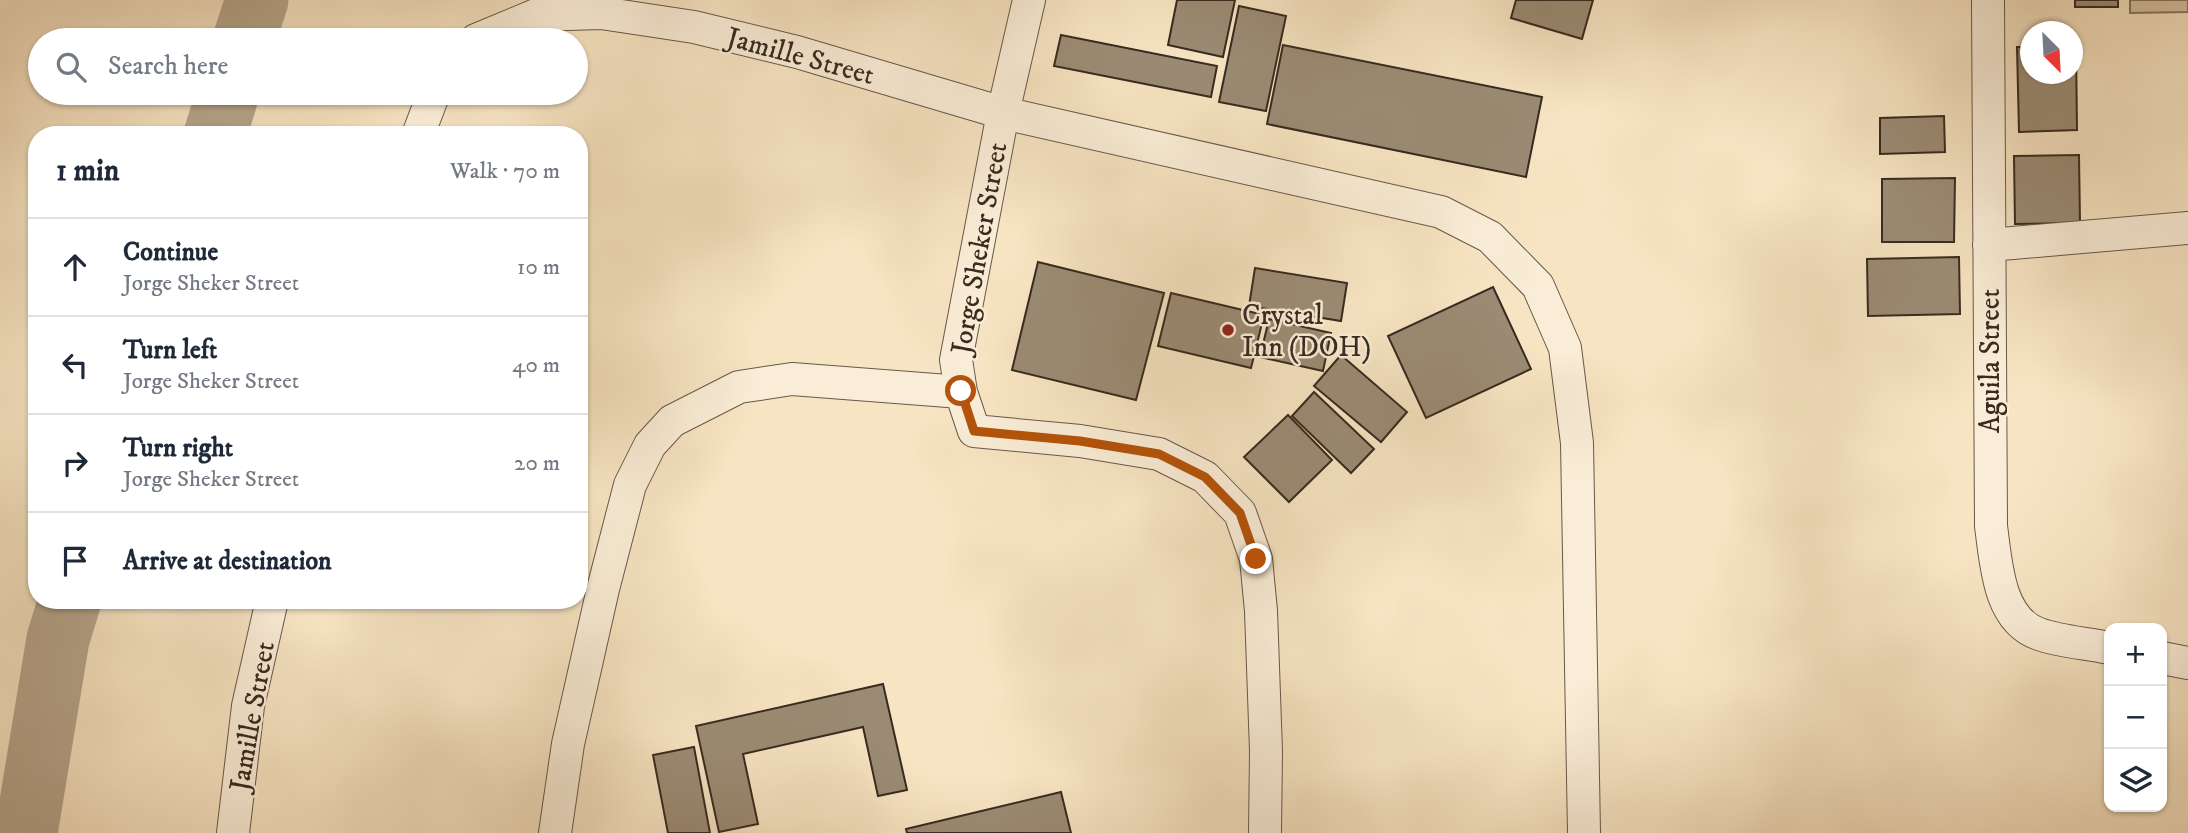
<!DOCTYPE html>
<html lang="en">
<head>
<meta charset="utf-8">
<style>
	body { margin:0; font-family:"IM FELL DW Pica",serif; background:#f2f2f3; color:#1f2937 }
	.controls { position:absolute; right:21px; bottom:21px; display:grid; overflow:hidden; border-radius:14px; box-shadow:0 2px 5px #0004 }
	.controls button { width:63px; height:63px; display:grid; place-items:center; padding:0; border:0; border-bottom:2px solid #e0e1e3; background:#fff; color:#1f2937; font:35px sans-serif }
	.compass { position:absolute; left:2020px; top:21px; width:63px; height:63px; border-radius:50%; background:#fff; box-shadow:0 2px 5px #0004; rotate:156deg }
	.stop { position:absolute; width:21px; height:21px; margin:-16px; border:5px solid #b45309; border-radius:50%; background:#fff }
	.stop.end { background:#b45309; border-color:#fff; box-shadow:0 2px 7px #0008 }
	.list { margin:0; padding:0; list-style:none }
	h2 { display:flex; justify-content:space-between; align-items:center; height:91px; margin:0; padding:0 28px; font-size:30px }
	h2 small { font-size:23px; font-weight:400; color:#747a83 }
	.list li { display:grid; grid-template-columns:46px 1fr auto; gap:21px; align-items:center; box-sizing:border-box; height:98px; padding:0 28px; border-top:2px solid #e0e1e3 }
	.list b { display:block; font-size:26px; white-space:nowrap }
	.list p { margin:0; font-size:23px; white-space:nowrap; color:#747a83 }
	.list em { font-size:23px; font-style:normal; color:#747a83 }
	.icon { flex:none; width:38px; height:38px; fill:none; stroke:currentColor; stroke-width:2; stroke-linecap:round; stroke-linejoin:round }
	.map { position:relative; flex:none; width:2188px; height:833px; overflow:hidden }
	.search { position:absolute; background:#fff; box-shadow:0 2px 5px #0004; left:28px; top:28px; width:560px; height:77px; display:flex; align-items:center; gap:18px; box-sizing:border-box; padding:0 24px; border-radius:38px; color:#747a83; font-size:26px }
	.panel { position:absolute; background:#fff; box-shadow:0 2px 5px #0004; left:28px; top:126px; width:560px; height:483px; border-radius:28px }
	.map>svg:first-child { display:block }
</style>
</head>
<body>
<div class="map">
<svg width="2188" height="833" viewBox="0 0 2188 833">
	<rect width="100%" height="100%" fill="#f7e4c2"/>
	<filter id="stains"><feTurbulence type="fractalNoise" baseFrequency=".00286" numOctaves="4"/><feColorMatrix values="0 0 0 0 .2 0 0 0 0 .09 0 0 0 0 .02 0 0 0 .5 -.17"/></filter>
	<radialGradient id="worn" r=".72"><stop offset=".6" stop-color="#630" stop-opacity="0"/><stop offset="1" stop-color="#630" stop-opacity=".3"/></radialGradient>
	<path fill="#d7c4a6" stroke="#887763" stroke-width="2" d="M2130 0H2188V12L2130 13Z"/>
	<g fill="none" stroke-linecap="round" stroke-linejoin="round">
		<path stroke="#b6a58b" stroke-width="63" d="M244 40 257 0
			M215 135 228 93
			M26 833 58 639 70 600"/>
	</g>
	<path fill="#9b8b74" stroke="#382a20" stroke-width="2" d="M1177 0H1235L1223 57 1168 45Z
		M1516 0H1593L1582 39 1511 18Z
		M2075 0H2118V7H2075Z
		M1239 6 1286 16 1266 111 1219 102Z
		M1061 35 1217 66 1211 97 1054 66Z
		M1283 45 1542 97 1526 177 1267 124Z
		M2072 46H2076L2077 130 2019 132 2017 47H2030V74H2072Z
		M1944 116 1945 152 1880 154V118Z
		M2079 155 2080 223 2015 224 2014 156Z
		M1955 178 1954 242H1882V179Z
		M1959 257 1960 314 1868 316 1867 259Z
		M1038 262 1164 293 1136 400 1012 370Z
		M1255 268 1347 283 1341 321 1249 306Z
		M1493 287 1531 369 1426 418 1388 336Z
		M1171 293 1264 315 1251 368 1158 346Z
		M1269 319 1331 333 1323 371 1260 357Z
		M1341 355 1407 412 1381 442 1314 386Z
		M1314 392 1374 449 1351 473 1292 416Z
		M1288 415 1332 460 1289 502 1244 457Z
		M883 684 907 790 878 796 863 727 743 754 758 824 719 832 696 726Z
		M694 747 710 833H668L653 755Z
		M1061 792 1071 833H907L906 829Z"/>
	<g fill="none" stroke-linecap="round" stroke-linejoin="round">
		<g stroke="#685848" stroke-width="34">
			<path id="minor" d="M1029 0 1003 113 956 360 961 392 974 431 1080 441 1159 454 1205 477 1240 513 1256 559 1261 611 1266 751 1265 833
				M1988 0 1991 526C1996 562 1998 620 2039 634 2061 642 2087 643 2109 648
				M476 40 536 15 601 13 694 27 797 52 1003 113 1441 212 1490 237 1538 286 1565 348 1577 443 1584 833
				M418 135 434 93
				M1989 245 2188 228
				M2162 658 2188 663
				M233 833 248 706 272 600
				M555 833 568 744 603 589 630 485 650 445 672 421 739 387 792 379 961 392"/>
		</g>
		<use href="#minor" stroke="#faedd7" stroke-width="32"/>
	</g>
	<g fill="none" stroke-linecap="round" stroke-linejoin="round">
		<path stroke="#b45309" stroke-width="9" d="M961 391 974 431 1080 441 1159 454 1205 477 1240 513 1256 559"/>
	</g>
	<circle fill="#8f2418" stroke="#faedd7" stroke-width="2.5" cx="1228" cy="330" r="7"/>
	<g text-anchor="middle" stroke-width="5" stroke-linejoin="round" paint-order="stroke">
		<g font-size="28" fill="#382a20" stroke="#faedd7">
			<text transform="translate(801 55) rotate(15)" y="10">Jamille Street</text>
			<text transform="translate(978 248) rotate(-80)" y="10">Jorge Sheker Street</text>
			<text transform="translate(1989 361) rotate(-90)" y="10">Aguila Street</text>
			<text transform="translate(251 716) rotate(-80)" y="10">Jamille Street</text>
		</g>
		<g font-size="28" fill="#382a20" stroke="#faedd7" text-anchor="start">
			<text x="1242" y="324">Crystal<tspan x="1242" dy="32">Inn (DOH)</tspan></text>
		</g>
	</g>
	<rect width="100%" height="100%" filter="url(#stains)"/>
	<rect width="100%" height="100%" fill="url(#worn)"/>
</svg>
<div class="controls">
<button>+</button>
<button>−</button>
<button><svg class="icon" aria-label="layers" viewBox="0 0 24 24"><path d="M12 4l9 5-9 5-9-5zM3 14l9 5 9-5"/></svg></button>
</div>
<svg class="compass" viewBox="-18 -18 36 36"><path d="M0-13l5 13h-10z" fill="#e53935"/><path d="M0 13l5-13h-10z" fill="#747a83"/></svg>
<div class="stop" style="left:961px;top:391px"></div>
<div class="stop end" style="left:1256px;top:559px"></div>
<div class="search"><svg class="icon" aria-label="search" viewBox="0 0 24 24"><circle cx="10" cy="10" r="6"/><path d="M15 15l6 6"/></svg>Search here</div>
<section class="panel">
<h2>1 min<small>Walk · 70 m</small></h2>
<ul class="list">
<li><svg class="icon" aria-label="ahead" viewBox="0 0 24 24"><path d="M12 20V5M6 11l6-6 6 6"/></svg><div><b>Continue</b><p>Jorge Sheker Street</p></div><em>10 m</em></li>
<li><svg class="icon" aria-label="left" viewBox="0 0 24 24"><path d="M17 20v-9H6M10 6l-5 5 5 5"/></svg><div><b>Turn left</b><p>Jorge Sheker Street</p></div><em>40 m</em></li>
<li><svg class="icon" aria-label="right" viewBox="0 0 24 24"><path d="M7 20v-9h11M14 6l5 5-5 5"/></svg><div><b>Turn right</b><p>Jorge Sheker Street</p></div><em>20 m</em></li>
<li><svg class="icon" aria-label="arrive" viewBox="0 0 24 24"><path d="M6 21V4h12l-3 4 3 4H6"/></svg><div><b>Arrive at destination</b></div></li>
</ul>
</section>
</div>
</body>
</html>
